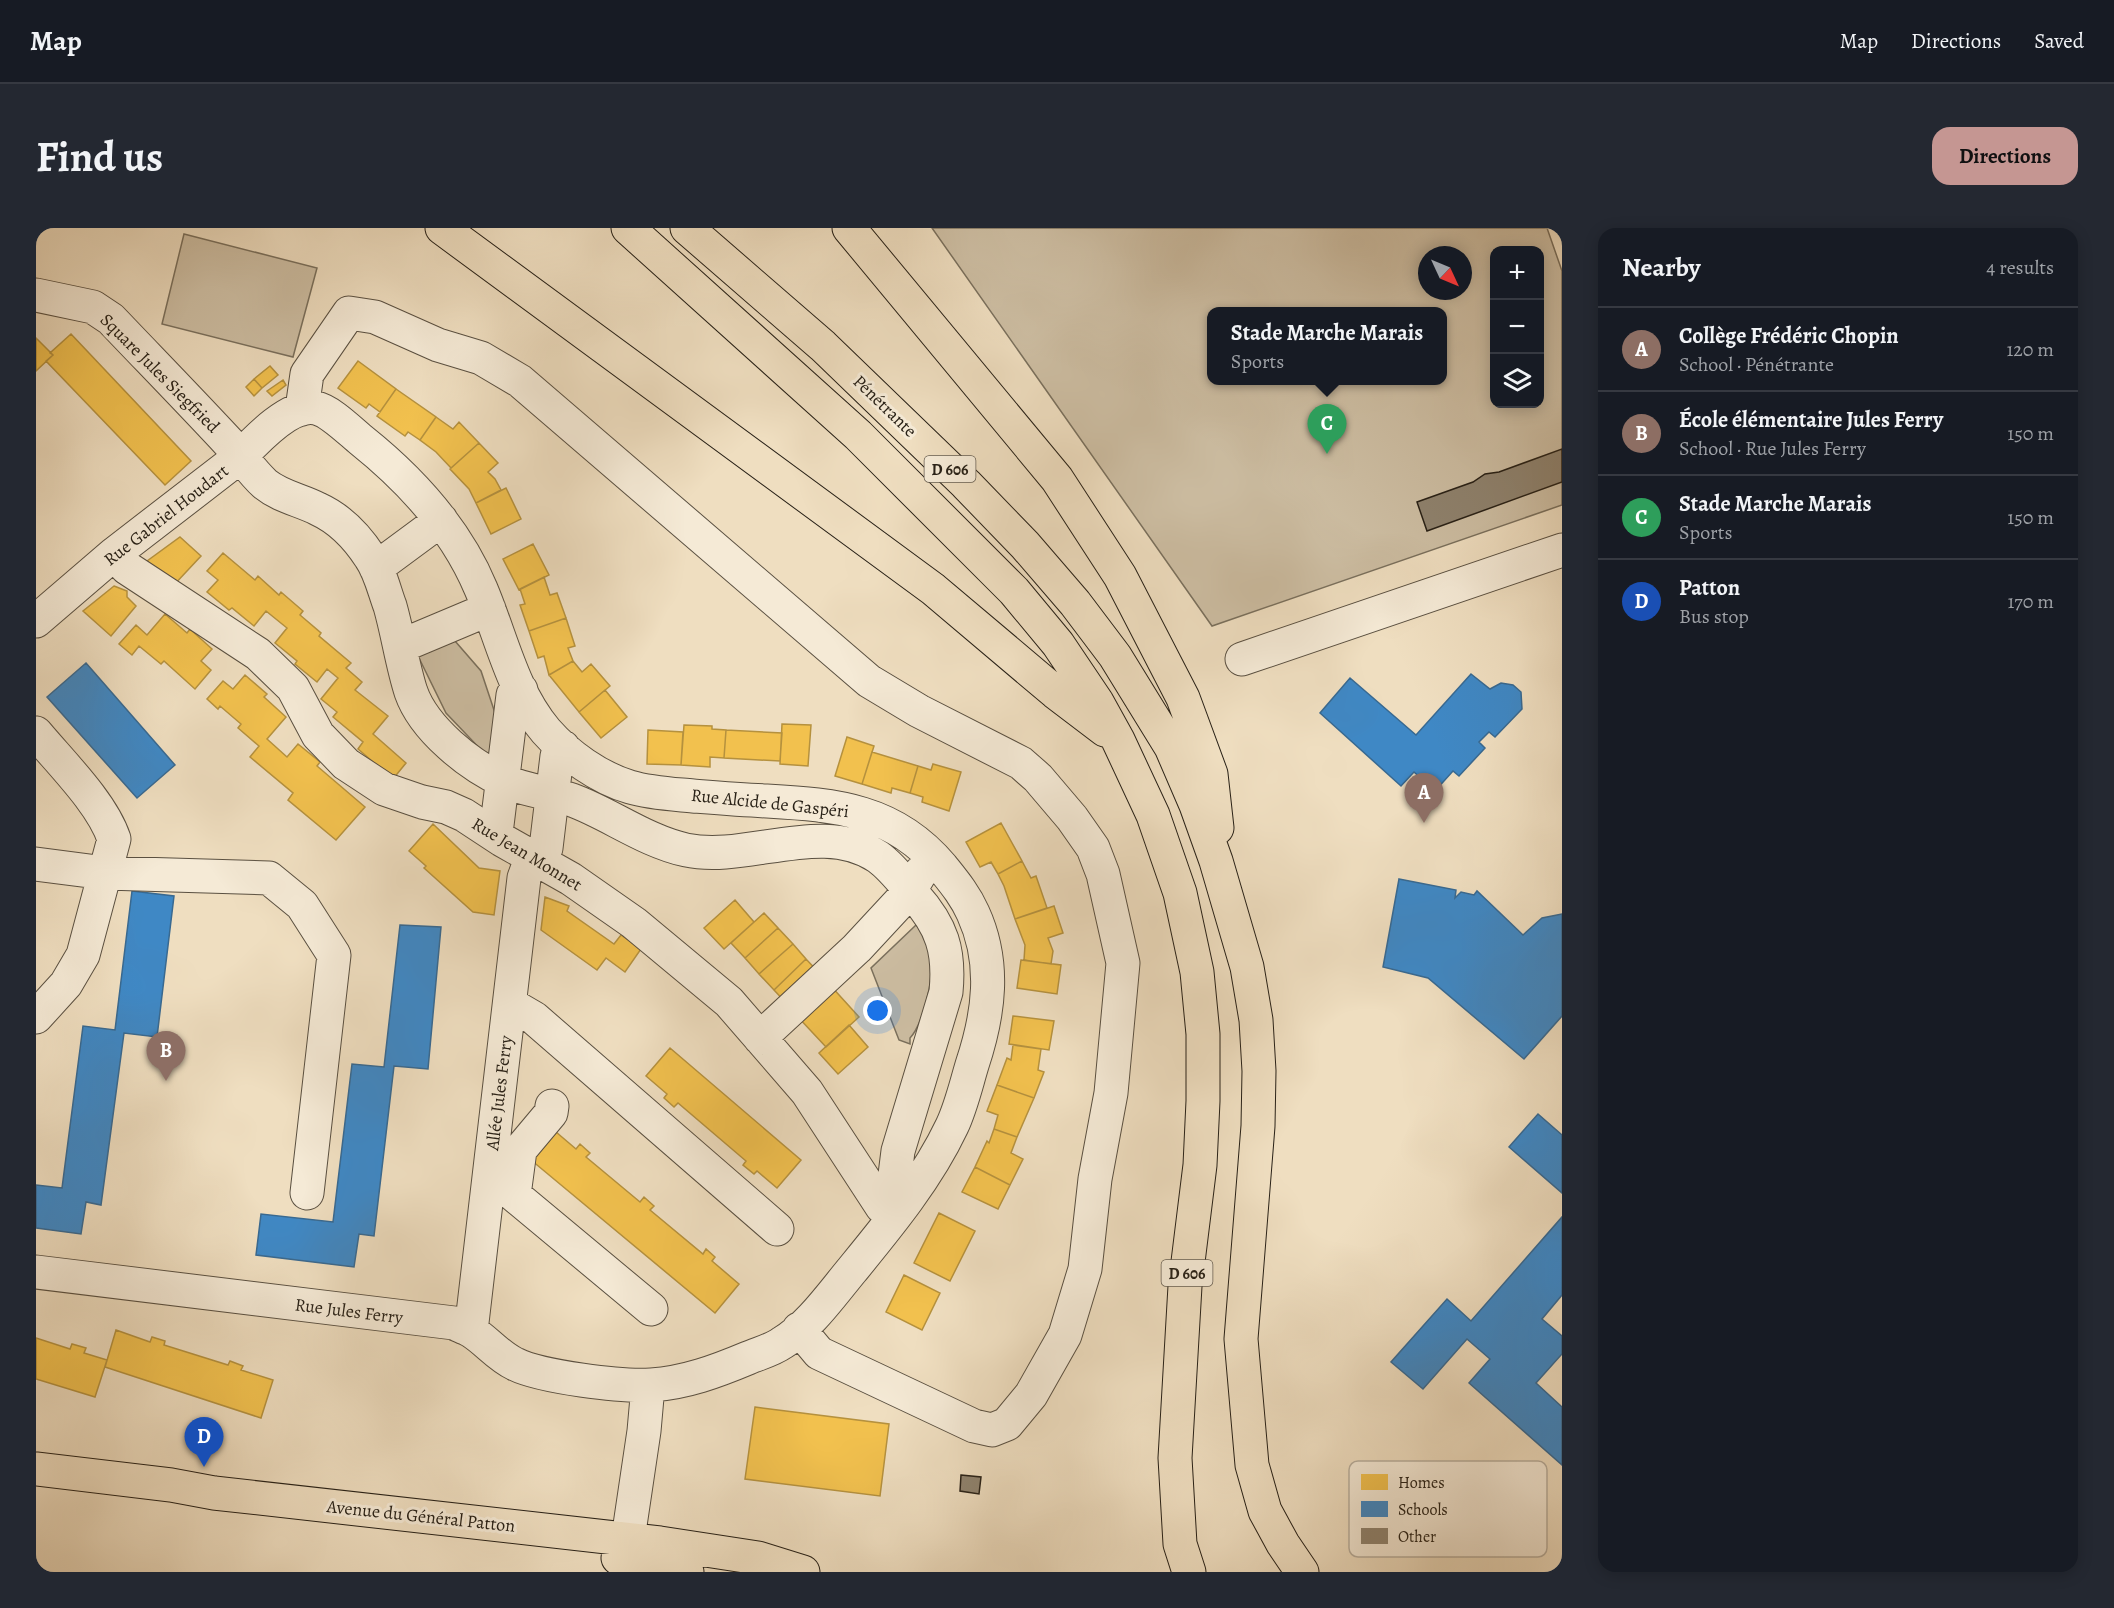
<!DOCTYPE html>
<html lang="en">
<head>
<meta charset="utf-8">
<style>
	body { margin:0; font-family:Alegreya,serif; background:#242831; color:#f1f3f6 }
	.controls { position:absolute; right:18px; top:18px; display:grid; overflow:hidden; border-radius:12px; box-shadow:0 3px 15px #0003 }
	.controls button { width:54px; height:54px; display:grid; place-items:center; padding:0; border:0; border-bottom:2px solid #363941; background:#171b24; color:#f1f3f6; font:30px sans-serif }
	.compass { position:absolute; left:1382px; top:18px; width:54px; height:54px; border-radius:50%; background:#171b24; box-shadow:0 3px 15px #0003; rotate:134deg }
	.you { position:absolute; left:842px; top:783px; width:21px; height:21px; margin:-15px; border:4px solid #fff; border-radius:50%; background:#1a73e8; box-shadow:0 0 0 9px #1a73e833 }
	.badge { display:grid; place-items:center; width:39px; height:39px; border-radius:50%; background:#c59692; color:#fff; font-size:20px; font-weight:700 }
	.pin { position:absolute; translate:-50% -50px; filter:drop-shadow(0 2px 3px #0008) }
	.pin::after { content:''; position:absolute; top:32px; width:21px; height:18px; background:inherit; clip-path:polygon(0 0,100% 0,50% 100%) }
	.popup { position:absolute; left:1171px; top:79px; width:240px; height:78px; box-sizing:border-box; display:grid; place-content:center; border-radius:12px; background:#171b24; filter:drop-shadow(0 2px 4px #0005); font-size:20px; white-space:nowrap; color:#9ea1a6 }
	.popup b { font-size:22px; color:#f1f3f6 }
	.popup::after { content:''; position:absolute; left:50%; top:100%; margin-left:-12px; border:12px solid transparent; border-top-color:#171b24 }
	.list { margin:0; padding:0; list-style:none }
	h2 { display:flex; justify-content:space-between; align-items:center; height:78px; margin:0; padding:0 24px; font-size:26px }
	h2 small { font-size:20px; font-weight:400; color:#9ea1a6 }
	.list li { display:grid; grid-template-columns:39px 1fr auto; gap:18px; align-items:center; box-sizing:border-box; height:84px; padding:0 24px; border-top:2px solid #363941 }
	.list b { display:block; font-size:22px; white-space:nowrap }
	.list p { margin:0; font-size:20px; white-space:nowrap; color:#9ea1a6 }
	.list em { font-size:20px; font-style:normal; color:#9ea1a6 }
	.icon { flex:none; width:33px; height:33px; fill:none; stroke:currentColor; stroke-width:2; stroke-linecap:round; stroke-linejoin:round }
	.map { position:relative; flex:none; width:1526px; height:1344px; overflow:hidden; border-radius:18px }
	header { display:flex; align-items:center; gap:36px; box-sizing:border-box; height:84px; padding:0 30px; background:#171b24; border-bottom:2px solid #363941 }
	header strong { font-size:28px }
	nav { display:flex; gap:33px; margin-inline-start:auto; font-size:21px }
	.intro { display:flex; align-items:center; justify-content:space-between; box-sizing:border-box; height:144px; padding:0 36px }
	h1 { margin:0; font-size:42px }
	.button { padding:15px 27px; border-radius:18px; background:#c59692; color:#111; font-size:21px; font-weight:700 }
	main { display:flex; gap:36px; padding:0 36px }
	aside { flex:1; background:#171b24; border-radius:18px; box-shadow:0 3px 15px #0003 }
	.map>svg:first-child { display:block }
</style>
</head>
<body>
<header>
<strong>Map</strong>
<nav><a>Map</a><a>Directions</a><a>Saved</a></nav>
</header>
<div class="intro"><h1>Find us</h1><a class="button">Directions</a></div>
<main>
<div class="map">
<svg width="1526" height="1344" viewBox="0 0 1526 1344">
	<rect width="100%" height="100%" fill="#efdec0"/>
	<filter id="stains"><feTurbulence type="fractalNoise" baseFrequency=".00333" numOctaves="4"/><feColorMatrix values="0 0 0 0 .2 0 0 0 0 .09 0 0 0 0 .02 0 0 0 .5 -.17"/></filter>
	<radialGradient id="worn" r=".72"><stop offset=".6" stop-color="#630" stop-opacity="0"/><stop offset="1" stop-color="#630" stop-opacity=".3"/></radialGradient>
	<path fill="#cdbea3" stroke="#7a705d" stroke-width="1.5" fill-rule="evenodd" d="M896 0H1511L1526 43V277L1176 398ZM1458 22H1504V176H1458ZM1391 27H1427V63H1391ZM1176 83H1406V152H1176Z
		M148 6 281 40 257 129 126 96Z
		M419 413 445 443 459 485 453 528 449 526 410 485 382 428Z
		M880 697C884 701 890 706 892 712 902 734 890 793 874 810V816L863 812 835 740Z"/>
	<path fill="#f2c14e" stroke="#b5913e" stroke-width="1.5" d="M35 106 155 233 129 257 10 133 17 127 14 125Z
		M0 110 17 127 0 143Z
		M322 133 360 161 344 184 333 176 330 180 302 160Z
		M234 138 242 147 226 160 218 151Z
		M218 151 226 160 218 168 210 159Z
		M247 152 250 157 236 168 231 163Z
		M360 161 400 189 384 212 372 204 369 208 341 188Z
		M400 189 417 201 423 194 443 215 415 240 400 224 384 212Z
		M443 215 462 235 452 244 459 251 465 262 440 275 433 261 414 241Z
		M470 260 485 291 455 306 440 275Z
		M144 309 165 328 137 358 111 333Z
		M497 316 513 347 483 362 467 331Z
		M187 325 219 352 222 348 243 367 245 364 267 383 264 387 285 405 283 408 315 435 310 440 326 454 319 462 352 488 337 506 370 535 357 551 322 521 327 514 297 489 301 484 285 471 302 450 291 441 281 454 259 436 261 433 239 415 251 400 230 383 218 398 196 380 193 382 171 364 182 352 171 343Z
		M508 349 514 367 521 365 530 390 493 403 484 377 489 376 484 361Z
		M78 358 91 363V369L100 378 75 408 47 383Z
		M129 386 151 405 154 401 176 421 165 433 175 442 159 461 128 433 125 436 103 418 96 427 83 416 100 397 111 407Z
		M530 390 539 418 532 420 537 433 513 447 508 428 502 430 493 403Z
		M537 433 546 444 555 436 574 458 543 484 513 447Z
		M209 447 231 466 228 469 250 489 231 511 251 529 262 516 284 534 281 538 329 579 300 612 252 572 257 565 214 529 223 518 202 500 205 496 184 478 182 481 171 471 187 453 197 461Z
		M569 462 591 489 565 510 543 484Z
		M746 496 775 497 772 538 744 536Z
		M648 497 676 498V501L690 502 688 530 674 529V539L645 537Z
		M612 502 647 504 645 537 611 536Z
		M690 502 746 505 744 533 688 530Z
		M811 509 838 518 826 556 799 548Z
		M836 524 882 538 874 565 856 560 855 565 826 556Z
		M897 536 925 544 913 583 886 574 887 569 874 565 882 538 895 542Z
		M965 595 986 633 962 646 955 634 944 639 930 614Z
		M397 596 443 640 464 643 458 687 437 684 388 640 390 638 373 623Z
		M986 633 995 650 1000 648 1011 680 979 691 968 658 962 646Z
		M509 669 533 678 531 683 578 716 585 707 605 721 589 744 570 730 561 742 505 702Z
		M699 672 718 694 688 721 668 700Z
		M1018 678 1027 705 1012 710 1017 723 1015 736 988 732 989 717 979 691Z
		M728 685 742 700 709 730 695 715Z
		M742 700 757 716 723 746 709 730Z
		M757 716 770 731 738 762 723 746Z
		M770 731 785 747 752 777 738 762Z
		M985 732 1025 737 1021 766 981 760Z
		M794 757 823 789 790 819 761 788Z
		M977 788 1018 793 1013 822 973 816Z
		M813 797 832 819 802 846 783 825Z
		M977 817 1005 821 1002 842 1008 844 998 870 961 857 971 830 975 832Z
		M634 820 765 932 741 960 721 943 718 946 707 937 710 933 642 875 638 879 628 870 631 866 610 848Z
		M961 857 998 870 981 909 958 901 962 887 951 883Z
		M513 898 540 921 544 916 554 925 550 929 604 974 608 969 618 978 614 982 667 1026 670 1021 679 1029 676 1033 703 1056 679 1085 489 927Z
		M958 901 981 909 975 925 987 931 974 957 939 939 951 913 953 915Z
		M939 939 974 957 962 981 926 964Z
		M903 985 939 1003 914 1053 878 1035Z
		M868 1047 904 1065 886 1102 850 1084Z
		M80 1102 114 1114 116 1109 129 1113 128 1117 192 1137 194 1133 207 1138 205 1142 237 1152 225 1190 69 1139Z
		M0 1110 34 1121 36 1116 50 1120 48 1125 71 1132 59 1169 0 1151Z
		M719 1179 853 1196 844 1268 709 1251Z"/>
	<path fill="#3f88c5" stroke="#386991" stroke-width="1.5" d="M50 435 139 537 101 570 11 469Z
		M1435 446 1454 461 1465 455 1477 457 1485 464 1486 481 1459 509 1453 504 1443 514 1449 520 1423 548 1417 543 1399 563 1378 544 1365 558 1284 485 1314 450 1380 507Z
		M1363 651 1420 662 1419 670 1425 664 1438 667 1441 663 1487 707 1506 690 1526 686V788L1488 831 1392 750 1347 739Z
		M96 663 138 668 121 809 88 805 65 977 50 974 45 1006 0 1000V957L26 960 47 798 79 802Z
		M364 697 405 699 392 841 358 838 338 1008 323 1006 318 1039 220 1027 225 986 297 994 316 836 348 839Z
		M1502 886 1526 907V965L1473 919Z
		M1526 989V1067L1506 1091 1526 1108V1126L1500 1155 1526 1179V1237L1433 1155 1454 1131 1431 1111 1387 1161 1355 1134 1411 1071 1435 1093Z"/>
	<path fill="#8f836f" stroke="#282117" stroke-width="1.5" d="M1526 221V254L1391 303 1381 274 1437 254 1449 246 1463 244Z
		M925 1247 945 1249 943 1266 924 1263Z"/>
	<g fill="none" stroke-linecap="round" stroke-linejoin="round">
		<g stroke="#5a5041" stroke-width="35">
			<path id="minor" d="M0 67 57 79 75 91C115 133 155 174 194 216 206 229 216 244 229 256 245 269 265 272 282 281 304 291 321 309 334 329 344 343 348 362 354 378 362 406 366 436 375 464 388 501 433 537 468 553 490 563 513 564 536 572 574 586 609 613 650 622 712 635 786 591 842 629 856 639 867 654 878 667 906 698 914 723 910 764L862 923 857 963 859 988
				M266 181 271 146 313 85 339 89 402 117 445 130 484 153 833 453 883 483 985 535 1002 550 1036 590 1057 620 1067 646 1087 735 1075 865 1059 951 1049 1041 1029 1107 995 1167 971 1196 956 1202 938 1198 783 1125 763 1101
				M78 326 91 340 222 426 257 460 282 507 310 536 348 561 386 574 410 579 428 587 466 612 535 651 598 695 693 774 771 864 846 979 859 988
				M340 340 405 292
				M0 393 78 326 205 228C220 212 255 175 280 180 294 183 314 203 325 212 375 252 420 301 445 361 465 408 476 463 510 503 531 527 563 550 594 559 614 565 636 566 657 568 682 570 706 572 731 573 801 577 858 582 906 639 918 654 929 667 937 685 960 735 953 786 936 837 930 857 925 879 916 898 891 951 852 998 816 1042 796 1066 773 1099 746 1115 736 1122 724 1125 712 1130 681 1143 649 1155 615 1157 586 1159 505 1149 479 1136 462 1128 451 1113 435 1103 430 1100 424 1098 418 1095L0 1044
				M365 418 453 381
				M1206 431 1526 322
				M0 505C25 535 66 575 78 611L47 727 30 756 0 789
				M457 606 461 597 477 467 485 462
				M505 633 510 620 521 528 527 519
				M0 636 69 645 233 650 266 677 298 727 271 965
				M474 776 498 790 741 1001
				M724 810 821 720 873 664 885 644
				M516 878 515 885 484 922 478 967 615 1081
				M435 1103 488 650 496 628
				M589 1331 608 1203 612 1158"/>
		</g>
		<g stroke="#282117" stroke-width="35">
			<path id="major" d="M406 0 897 361 1019 464 1069 502
				M592 0 822 207 978 363 1022 416 1061 474 1082 512 1117 587 1144 665 1161 744 1167 806V873L1164 937 1149 1058 1139 1230 1144 1316 1153 1344
				M651 0 787 118 930 256 989 317 1039 375 1079 428 1135 519 1160 577 1180 633 1211 739 1220 792 1223 843 1222 898 1205 1111 1216 1237 1229 1283 1247 1316 1266 1344
				M813 0 1021 251 1084 348 1147 470 1175 546 1181 600
				M0 1241 135 1257 178 1265 624 1315 722 1330 767 1344
				M582 1330 651 1344"/>
		</g>
		<use href="#minor" stroke="#f5ead6" stroke-width="33"/>
		<use href="#major" stroke="#efdec0" stroke-width="33"/>
	</g>
	<g text-anchor="middle" stroke-width="6" stroke-linejoin="round" paint-order="stroke">
		<g fill="#f5ead6" stroke="#665d50" stroke-width="1.5">
			<rect x="888.5" y="228" width="51" height="26" rx="4.5"/>
			<rect x="1125.5" y="1032" width="51" height="26" rx="4.5"/>
		</g>
		<g font-size="16" font-weight="bold" fill="#282117">
			<text x="914" y="247">D 606</text>
			<text x="1151" y="1051">D 606</text>
		</g>
		<g font-size="18" fill="#282117" stroke="#f5ead6">
			<text transform="translate(124 145) rotate(45)" y="6">Square Jules Siegfried</text>
			<text transform="translate(849 178) rotate(44)" y="6">Pénétrante</text>
			<text transform="translate(130 287) rotate(-38)" y="6">Rue Gabriel Houdart</text>
			<text transform="translate(734 575) rotate(6)" y="6">Rue Alcide de Gaspéri</text>
			<text transform="translate(491 626) rotate(31)" y="6">Rue Jean Monnet</text>
			<text transform="translate(463 865) rotate(-83)" y="6">Allée Jules Ferry</text>
			<text transform="translate(313 1083) rotate(7)" y="6">Rue Jules Ferry</text>
			<text transform="translate(385 1288) rotate(6)" y="6">Avenue du Général Patton</text>
		</g>
	</g>
	<rect x="1313" y="1233" width="198" height="96" rx="9" fill="#f5ead6" stroke="#b8ae9d" stroke-width="1.5"/>
	<rect x="1325" y="1246" width="27" height="16" fill="#f2c14e"/>
	<rect x="1325" y="1273" width="27" height="16" fill="#3f88c5"/>
	<rect x="1325" y="1300" width="27" height="16" fill="#8f836f"/>
	<g font-size="16" fill="#282117">
		<text x="1362" y="1260">Homes</text>
		<text x="1362" y="1287">Schools</text>
		<text x="1362" y="1314">Other</text>
	</g>
	<rect width="100%" height="100%" filter="url(#stains)"/>
	<rect width="100%" height="100%" fill="url(#worn)"/>
</svg>
<div class="controls">
<button>+</button>
<button>−</button>
<button><svg class="icon" aria-label="layers" viewBox="0 0 24 24"><path d="M12 4l9 5-9 5-9-5zM3 14l9 5 9-5"/></svg></button>
</div>
<svg class="compass" viewBox="-18 -18 36 36"><path d="M0-13l5 13h-10z" fill="#e53935"/><path d="M0 13l5-13h-10z" fill="#9ea1a6"/></svg>
<div class="you"></div>
<div class="pin badge" style="left:1388px;top:595px;background:#8d6e63">A</div>
<div class="pin badge" style="left:130px;top:853px;background:#8d6e63">B</div>
<div class="pin badge" style="left:1291px;top:226px;background:#2e9e5b">C</div>
<div class="popup"><b>Stade Marche Marais</b>Sports</div>
<div class="pin badge" style="left:168px;top:1239px;background:#1a4fb4">D</div>
</div>
<aside>
<h2>Nearby<small>4 results</small></h2>
<ul class="list">
<li><span class="badge" style="background:#8d6e63">A</span><div><b>Collège Frédéric Chopin</b><p>School · Pénétrante</p></div><em>120 m</em></li>
<li><span class="badge" style="background:#8d6e63">B</span><div><b>École élémentaire Jules Ferry</b><p>School · Rue Jules Ferry</p></div><em>150 m</em></li>
<li><span class="badge" style="background:#2e9e5b">C</span><div><b>Stade Marche Marais</b><p>Sports</p></div><em>150 m</em></li>
<li><span class="badge" style="background:#1a4fb4">D</span><div><b>Patton</b><p>Bus stop</p></div><em>170 m</em></li>
</ul>
</aside>
</main>
</body>
</html>
